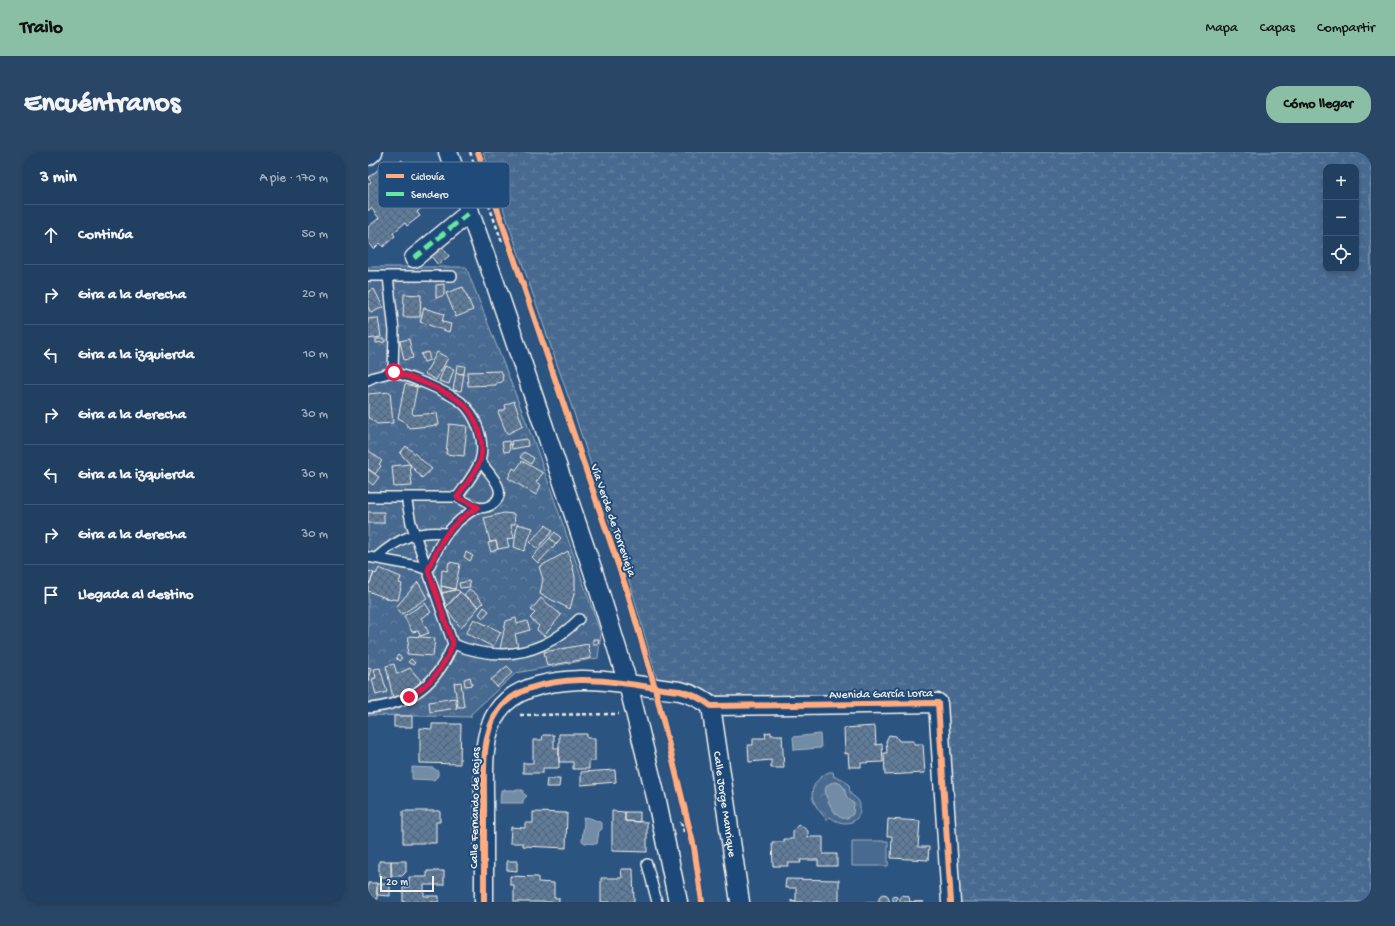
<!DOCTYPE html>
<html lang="es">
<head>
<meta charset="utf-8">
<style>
	body { margin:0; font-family:"Gochi Hand",sans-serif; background:#294667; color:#f1f3f6 }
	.controls { position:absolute; right:12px; top:12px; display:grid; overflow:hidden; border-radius:8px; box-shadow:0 2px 6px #0003 }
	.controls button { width:36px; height:36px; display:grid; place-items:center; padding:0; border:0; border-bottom:1px solid #3e5876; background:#213f61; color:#f1f3f6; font:20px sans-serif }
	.scale { position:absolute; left:12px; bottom:10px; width:54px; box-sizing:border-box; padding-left:4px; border:2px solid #f4f1e8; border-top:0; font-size:11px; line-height:14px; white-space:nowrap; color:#f4f1e8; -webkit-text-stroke:3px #1f4a7a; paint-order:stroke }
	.stop { position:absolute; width:12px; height:12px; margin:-9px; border:3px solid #e11d48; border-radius:50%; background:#fff }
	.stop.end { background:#e11d48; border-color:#fff; box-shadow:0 1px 4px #0008 }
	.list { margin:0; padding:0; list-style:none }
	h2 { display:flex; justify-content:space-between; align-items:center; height:52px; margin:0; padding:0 16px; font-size:17px }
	h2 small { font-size:13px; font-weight:400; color:#a2afbd }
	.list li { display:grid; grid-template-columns:26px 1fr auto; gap:12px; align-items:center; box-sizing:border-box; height:60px; padding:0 16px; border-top:1px solid #3e5876 }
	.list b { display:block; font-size:15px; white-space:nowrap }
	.list em { font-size:13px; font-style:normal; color:#a2afbd }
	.icon { flex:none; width:22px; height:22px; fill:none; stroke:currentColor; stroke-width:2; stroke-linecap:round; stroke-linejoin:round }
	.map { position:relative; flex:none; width:1003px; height:750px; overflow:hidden; border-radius:16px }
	header { display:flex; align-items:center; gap:24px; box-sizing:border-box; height:56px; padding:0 20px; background:#8abfa5; color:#111 }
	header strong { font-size:19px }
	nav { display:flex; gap:22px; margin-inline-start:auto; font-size:14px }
	.intro { display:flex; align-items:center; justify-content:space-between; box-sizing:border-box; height:96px; padding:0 24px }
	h1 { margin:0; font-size:28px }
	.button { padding:10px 18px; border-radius:16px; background:#8abfa5; color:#111; font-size:14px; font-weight:700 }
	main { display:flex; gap:24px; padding:0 24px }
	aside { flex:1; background:#213f61; border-radius:16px; box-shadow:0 2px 6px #0003 }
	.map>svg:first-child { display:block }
</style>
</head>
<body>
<header>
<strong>Trailo</strong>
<nav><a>Mapa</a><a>Capas</a><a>Compartir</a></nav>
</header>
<div class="intro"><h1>Encuéntranos</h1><a class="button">Cómo llegar</a></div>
<main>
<aside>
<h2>3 min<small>A pie · 170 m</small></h2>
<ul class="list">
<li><svg class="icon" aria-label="ahead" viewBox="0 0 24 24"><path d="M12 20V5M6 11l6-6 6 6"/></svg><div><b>Continúa</b></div><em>50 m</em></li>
<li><svg class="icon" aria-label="right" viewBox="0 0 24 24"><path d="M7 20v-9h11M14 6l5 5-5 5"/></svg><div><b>Gira a la derecha</b></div><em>20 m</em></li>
<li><svg class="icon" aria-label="left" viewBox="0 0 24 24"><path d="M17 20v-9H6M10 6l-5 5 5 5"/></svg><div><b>Gira a la izquierda</b></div><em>10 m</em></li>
<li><svg class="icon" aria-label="right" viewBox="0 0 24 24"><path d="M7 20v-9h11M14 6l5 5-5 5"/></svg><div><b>Gira a la derecha</b></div><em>30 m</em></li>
<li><svg class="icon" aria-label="left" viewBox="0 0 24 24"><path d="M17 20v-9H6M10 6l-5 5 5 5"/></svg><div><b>Gira a la izquierda</b></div><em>30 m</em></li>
<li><svg class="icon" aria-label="right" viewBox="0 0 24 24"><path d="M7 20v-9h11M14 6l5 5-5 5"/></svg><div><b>Gira a la derecha</b></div><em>30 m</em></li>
<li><svg class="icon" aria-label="arrive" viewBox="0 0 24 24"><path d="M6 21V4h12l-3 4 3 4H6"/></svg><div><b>Llegada al destino</b></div></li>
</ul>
</aside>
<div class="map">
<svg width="1003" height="750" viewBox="0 0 1003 750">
	<defs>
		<pattern id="wetland-marsh" width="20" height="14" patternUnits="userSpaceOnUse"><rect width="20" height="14" fill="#496b90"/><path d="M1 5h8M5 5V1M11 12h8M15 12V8" fill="none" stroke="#6481a0"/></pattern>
		<pattern id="park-crowns" width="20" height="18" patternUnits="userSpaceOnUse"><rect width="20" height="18" fill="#496b90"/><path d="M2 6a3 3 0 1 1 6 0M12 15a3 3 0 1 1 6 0" fill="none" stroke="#6481a0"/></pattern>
		<pattern id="building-cross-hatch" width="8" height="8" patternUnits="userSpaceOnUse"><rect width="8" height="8" fill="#5e7b9a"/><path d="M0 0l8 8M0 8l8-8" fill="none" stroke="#556474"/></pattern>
	</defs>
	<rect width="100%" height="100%" fill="#2c5481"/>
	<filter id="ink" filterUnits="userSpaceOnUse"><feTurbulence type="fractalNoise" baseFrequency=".025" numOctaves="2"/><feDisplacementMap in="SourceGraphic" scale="8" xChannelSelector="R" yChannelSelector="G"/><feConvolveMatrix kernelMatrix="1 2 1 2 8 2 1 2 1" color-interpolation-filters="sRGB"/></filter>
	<g filter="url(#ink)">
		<path fill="url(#wetland-marsh)" stroke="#9eaebc" fill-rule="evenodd" d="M115 0H1003V750H592L578 544 363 546 346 543 318 531H290L263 435 209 270 132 47ZM958 15H988V117H958Z"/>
		<path fill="url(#park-crowns)" stroke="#9eaebc" d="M0 115H98L168 295 233 482 230 506 148 521 103 562V565L0 563Z
			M461 620H465L466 625C472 625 478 628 481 634 482 636 481 638 482 640 484 646 492 645 492 655 493 673 474 675 462 665L459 668C455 663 449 657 446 650 440 638 449 625 461 620Z"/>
		<path fill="#496b90" stroke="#9eaebc" d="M484 689H520V714H484Z"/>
		<path fill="#738ca6" stroke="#a7b4c0" d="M452 582 453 596 426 598 425 585Z
			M44 615 66 616V617L70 619V624L66 628 44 627Z
			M468 630C476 632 477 637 478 644L486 652 485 662C474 673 466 661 461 651 456 641 454 631 468 630Z
			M133 638H155V641L159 644 155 648V651H132Z
			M215 665 222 666 234 671V677L231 679 229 692 217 691 214 689 216 670Z"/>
		<path fill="url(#building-cross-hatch)" stroke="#f4f1e8" fill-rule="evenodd" d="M34 8 64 44 60 47 62 48 49 60 52 64 39 74 37 71 25 81 27 84 15 95 12 91 6 97 0 89V75L11 66 3 56 0 59V32L3 30 0 26 12 16 15 19 21 15 22 16 29 10 30 11ZM38 25 48 37 43 41 33 29ZM28 36 36 45 24 55 16 45Z
			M74 95 81 104 70 113 63 104Z
			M76 132V143L68 146V133Z
			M95 135 105 158 88 165 78 141Z
			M6 137 15 155 3 161 0 155V140Z
			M36 142 53 143 52 165H35Z
			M56 156 76 162 74 170 83 172 81 180 52 170Z
			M10 166 13 185 0 187V167Z
			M8 187H17V190L8 191Z
			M41 187 45 206 36 208 32 189Z
			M60 200 62 208 56 210 53 202Z
			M69 200 80 206 68 228 57 222Z
			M89 213 97 214 96 222 88 221Z
			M77 214 86 217 81 232 71 229Z
			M133 219 135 223 134 230 128 231V233L100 234 99 220Z
			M88 221 96 222 93 239 85 238Z
			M37 232 49 235 44 261 46 263 69 261 71 273 41 276 36 269 30 266Z
			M22 240 25 271 9 272 0 265V242Z
			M146 249 155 274 139 282 130 260 138 257 137 253Z
			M81 272 99 274 96 304 78 302Z
			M159 287 160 294 144 297 143 289Z
			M141 289 142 299 136 300 134 290Z
			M38 294 64 317 54 326 32 301Z
			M0 298 14 309 11 312 13 314 7 322 0 317Z
			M156 300 166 306 163 312 152 305Z
			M154 309 175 321 168 330 173 333 168 343 140 326 145 316 148 318Z
			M42 312 44 334 26 335 24 314Z
			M0 317 11 325 5 333 0 329Z
			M0 360H16V371H0Z
			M136 361 146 362 147 372 143 373 146 386 139 387 141 395 130 397 128 389 122 390 116 366Z
			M149 372 165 376 156 399 146 395Z
			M178 373 185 379 169 397 162 390Z
			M187 380 193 386 188 392 182 386Z
			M182 386 188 392 170 411 164 405Z
			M128 389 130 397 123 400 120 391Z
			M200 399 204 412 207 425V438L202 457 172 442 175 427 171 415Z
			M98 400 105 404 102 409 96 405Z
			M81 410 92 412 87 437 73 434 74 418 79 419Z
			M11 416 33 425 31 431 34 432 30 448 24 447 23 448 0 439V435L6 421 8 422Z
			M0 419 6 421 2 431 0 430Z
			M101 429 102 435 92 436 91 431Z
			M50 430 59 446 34 462 28 455Z
			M73 434 87 437V438L74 441Z
			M101 437 108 442 115 451 111 455 96 443Z
			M87 438H90L92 440 78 455 74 441Z
			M92 440 111 455 93 476 80 459 78 455Z
			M173 446 193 463 176 484 169 478 171 474 162 466 167 461 163 458Z
			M57 451 63 460 53 466 61 481 52 484 50 479 44 480 36 464Z
			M116 455 121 459 115 466 111 462Z
			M148 466 149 472 159 469 162 478 147 482 150 495 132 497 138 469Z
			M106 467 133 480 125 495 98 481Z
			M41 484 67 486 65 504 39 502Z
			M225 487H231L230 492H225Z
			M220 492 223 506 179 514 176 500Z
			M30 503 34 506 31 509 28 506Z
			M43 507 47 511 45 513 40 510Z
			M26 512 29 522 42 516 53 529 47 535 36 542 25 546 18 514Z
			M139 514 145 520 129 535 123 528Z
			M0 515 3 516 0 529Z
			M12 516 19 540 8 543 4 527 8 526 6 517Z
			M102 525 104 533 97 534 96 527Z
			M93 530 96 555H90L86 531Z
			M87 546 89 556 62 560 61 550Z
			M26 564H44V575H26Z
			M64 572H93L92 612 52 611V576L64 577Z
			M507 574 508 593 514 592 515 610 493 611V615H481L480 601 477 602 476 576Z
			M403 580V583H414L416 616H403V608L381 610 380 593H385V586H398L397 581Z
			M191 582H219V586H227V609H221V617H205V610H191Z
			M175 583H186V596H191V616H175V621H155V611H165V588H174Z
			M521 583 528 584 531 589H546V592H555L557 621 517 623 516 601H519L518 589Z
			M247 618 248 630 213 633V620Z
			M179 627H192L191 635H178Z
			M35 659H72V670H68V691H35Z
			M244 659 257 660V669L279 670V700L244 699Z
			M165 660 199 661 198 696 155 694V691H142L143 675 157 676V671H165Z
			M257 660H272V670L257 669Z
			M520 667 552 669 550 695H561L560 708 523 706 524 684H519Z
			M431 672 440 679V685H455V702H469V714H450V708H432L433 711H420V714H405L404 690H416V687H425V679Z
			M11 709H23L24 725H11Z
			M23 709H38V720L34 724H23Z
			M139 709H149V719L139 718Z
			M253 717H265L266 750H233V726H254Z
			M59 719H76V733H56V744H71V750H35V735H41V725H59Z
			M142 724 170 725V730L186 731V746H191V750H146V733H142Z
			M418 727 471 728V750H423V748L428 749V736H417Z
			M0 731H9V750H0Z
			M9 732H22V744L9 743Z
			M515 742 519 743 522 750H497H511V745Z
			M535 743 541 745 542 750H556H532V745Z
			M525 744 529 745 528 750H525Z"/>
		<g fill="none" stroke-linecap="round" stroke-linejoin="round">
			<g stroke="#f4f1e8" stroke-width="12">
				<path id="service" d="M0 124H84
					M0 228 6 225 25 220
					M0 345H89C97 334 107 322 112 309 118 290 108 262 93 250 76 238 46 226 25 220L26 179 20 124
					M89 345C95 348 102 353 108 355 121 358 136 348 130 334 126 325 118 317 112 309
					M0 405 49 414 60 418C73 388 80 373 110 355
					M8 406C30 386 49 378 79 381
					M85 492C133 511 175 503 211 467
					M0 556C42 553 70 531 85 492L43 371 38 345
					M279 712 289 750"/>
			</g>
			<g stroke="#f4f1e8" stroke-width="21">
				<g id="minor">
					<path d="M80 0 125 125 225 419 260 532 289 649 310 750"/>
					<path d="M0 4 5 0"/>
					<path d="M46 106 102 60"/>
					<path id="s1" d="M343 554 372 750"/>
					<path d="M116 750C116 721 116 691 116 662 117 631 111 586 130 559 147 534 185 529 212 528 246 527 279 536 312 539 324 542 333 546 343 554L570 551 583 750"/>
				</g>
			</g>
			<path stroke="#f4f1e8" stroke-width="2.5" stroke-dasharray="4 3" stroke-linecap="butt" d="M102 0 134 90
				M152 563 251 562
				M313 670 316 680"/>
			<use href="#service" stroke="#1f4a7a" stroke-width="9"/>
			<use href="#minor" stroke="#1f4a7a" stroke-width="18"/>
			<path stroke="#66e7a1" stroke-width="5" stroke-dasharray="10 5" stroke-linecap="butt" d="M0 4 5 0
				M46 106 102 60"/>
			<g stroke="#1f4a7a" stroke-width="8">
				<path id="cycleway" d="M110 0 260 442 287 536 326 695 334 750
					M116 750C116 721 116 691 116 662 117 631 111 586 130 559 147 534 185 529 212 528 246 527 279 536 312 539 324 542 333 546 343 554L570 551 583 750"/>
			</g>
			<use href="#cycleway" stroke="#ffac80" stroke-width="6"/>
		</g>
	</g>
	<g fill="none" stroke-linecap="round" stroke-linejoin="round" filter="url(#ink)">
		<path stroke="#e11d48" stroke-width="5" d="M26 220C46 226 76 238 93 250 108 262 118 291 112 309 107 322 97 334 89 345L110 355C80 373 73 388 60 418L85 492C75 517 64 531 41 545"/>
	</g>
	<g text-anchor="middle" stroke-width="4" stroke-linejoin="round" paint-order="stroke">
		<g font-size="12" fill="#f4f1e8" stroke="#1f4a7a">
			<text transform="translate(246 368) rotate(71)" y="4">Vía Verde de Torrevieja</text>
			<text transform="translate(513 541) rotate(-1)" y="4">Avenida García Lorca</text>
			<text dy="4" stroke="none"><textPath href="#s1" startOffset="99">Calle Jorge Manrique</textPath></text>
			<text transform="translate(106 656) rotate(-89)" y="4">Calle Fernando de Rojas</text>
		</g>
	</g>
	<rect x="10" y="10" width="132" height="46" rx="6" fill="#1f4a7a" stroke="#5f7c9b" stroke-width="1"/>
	<rect x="18" y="22" width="18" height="4" fill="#ffac80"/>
	<rect x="18" y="40" width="18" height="4" fill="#66e7a1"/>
	<g font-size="11" fill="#f4f1e8">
		<text x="43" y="28">Ciclovía</text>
		<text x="43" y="46">Sendero</text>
	</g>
</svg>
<div class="controls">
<button>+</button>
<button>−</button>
<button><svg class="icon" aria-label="locate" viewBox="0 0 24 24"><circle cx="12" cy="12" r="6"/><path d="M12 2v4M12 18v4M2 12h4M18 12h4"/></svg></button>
</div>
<div class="scale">20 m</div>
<div class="stop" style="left:26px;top:220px"></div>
<div class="stop end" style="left:41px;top:545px"></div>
</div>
</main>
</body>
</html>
